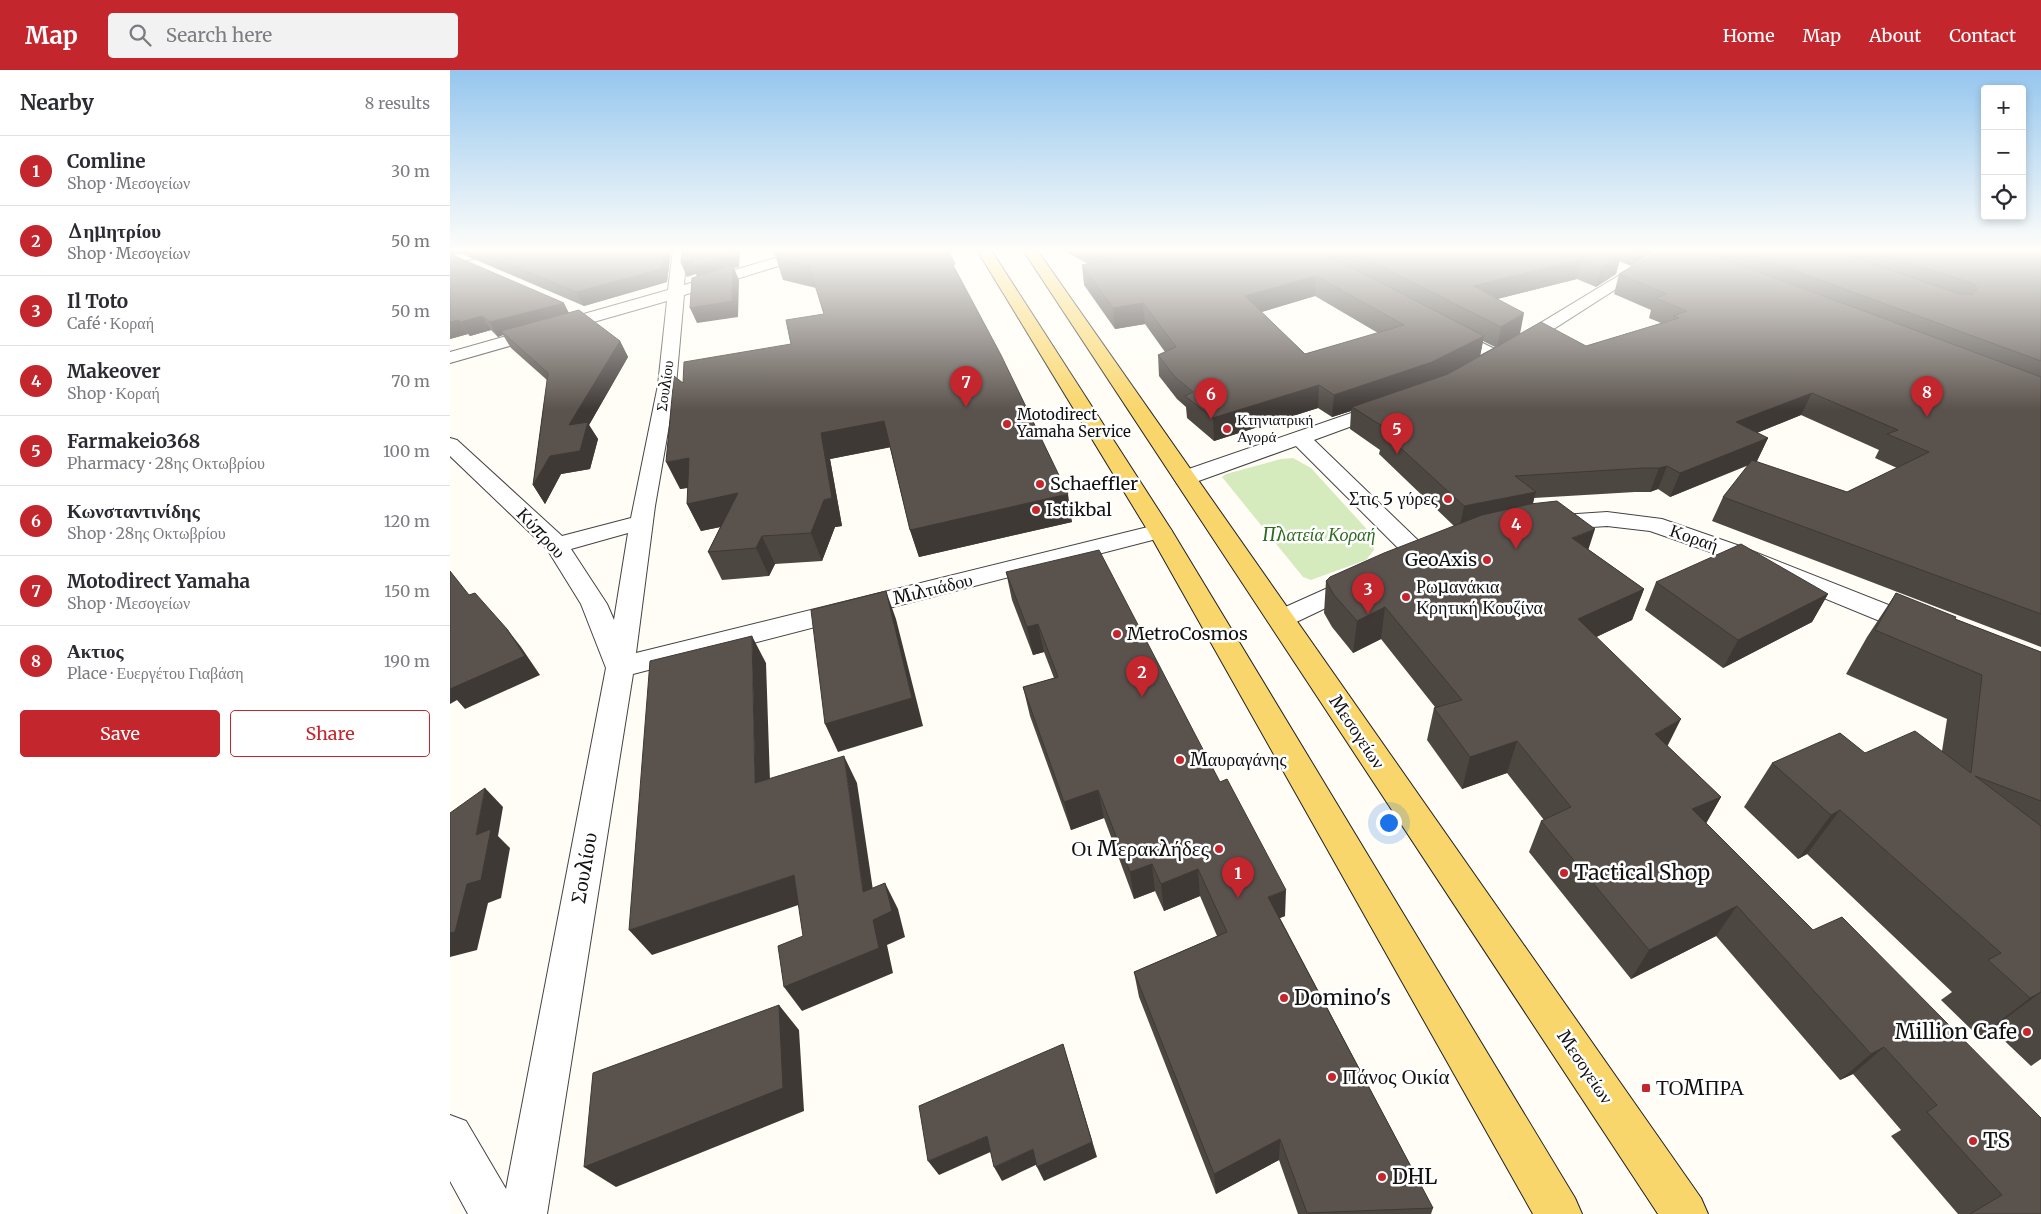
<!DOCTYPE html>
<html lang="en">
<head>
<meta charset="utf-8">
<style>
	body { margin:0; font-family:Merriweather,serif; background:#f2f2f3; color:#2b2b33 }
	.controls { position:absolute; right:15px; top:15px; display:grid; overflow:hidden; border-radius:5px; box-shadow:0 2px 8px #0003 }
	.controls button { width:45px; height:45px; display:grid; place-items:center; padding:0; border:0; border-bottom:1px solid #e1e1e2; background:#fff; color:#2b2b33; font:25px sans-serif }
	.you { position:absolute; left:938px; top:752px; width:18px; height:18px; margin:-12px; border:4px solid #fff; border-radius:50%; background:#1a73e8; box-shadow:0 0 0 8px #1a73e833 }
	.badge { display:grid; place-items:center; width:32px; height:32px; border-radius:50%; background:#c4262e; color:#fff; font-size:16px; font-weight:700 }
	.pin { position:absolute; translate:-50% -41px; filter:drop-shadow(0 1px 2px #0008) }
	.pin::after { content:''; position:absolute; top:26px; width:18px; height:15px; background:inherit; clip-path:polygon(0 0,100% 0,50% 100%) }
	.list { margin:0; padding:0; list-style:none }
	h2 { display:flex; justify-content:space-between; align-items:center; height:65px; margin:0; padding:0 20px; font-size:21px }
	h2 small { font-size:16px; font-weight:400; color:#7c7c81 }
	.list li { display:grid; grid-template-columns:32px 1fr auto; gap:15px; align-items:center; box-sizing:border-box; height:70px; padding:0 20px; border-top:1px solid #e1e1e2 }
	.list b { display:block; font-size:19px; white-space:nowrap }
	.list p { margin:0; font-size:16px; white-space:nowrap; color:#7c7c81 }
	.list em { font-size:16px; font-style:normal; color:#7c7c81 }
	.actions { display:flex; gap:10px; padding:15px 20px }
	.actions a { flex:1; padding:11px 0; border:1px solid #c4262e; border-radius:5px; text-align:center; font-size:18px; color:#c4262e }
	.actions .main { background:#c4262e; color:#fff }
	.icon { flex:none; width:28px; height:28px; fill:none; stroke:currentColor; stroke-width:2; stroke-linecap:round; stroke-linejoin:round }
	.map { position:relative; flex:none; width:1591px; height:1144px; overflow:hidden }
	header { display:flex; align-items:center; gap:30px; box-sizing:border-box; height:70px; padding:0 25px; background:#c4262e; color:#fff }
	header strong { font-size:24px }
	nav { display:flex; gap:28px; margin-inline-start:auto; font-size:18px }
	.search { width:350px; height:45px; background:#f2f2f3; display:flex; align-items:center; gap:12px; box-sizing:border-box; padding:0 18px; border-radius:5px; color:#7c7c81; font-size:19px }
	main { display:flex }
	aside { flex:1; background:#fff }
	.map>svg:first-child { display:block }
</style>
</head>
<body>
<header>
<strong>Map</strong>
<div class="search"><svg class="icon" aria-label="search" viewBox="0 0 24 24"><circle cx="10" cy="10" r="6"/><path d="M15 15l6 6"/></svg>Search here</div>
<nav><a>Home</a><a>Map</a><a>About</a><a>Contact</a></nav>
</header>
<main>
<aside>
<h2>Nearby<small>8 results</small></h2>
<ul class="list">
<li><span class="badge">1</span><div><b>Comline</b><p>Shop · Μεσογείων</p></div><em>30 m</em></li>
<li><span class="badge">2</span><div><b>Δημητρίου</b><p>Shop · Μεσογείων</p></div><em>50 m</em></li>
<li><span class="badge">3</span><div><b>Il Toto</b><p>Café · Κοραή</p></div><em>50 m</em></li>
<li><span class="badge">4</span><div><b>Makeover</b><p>Shop · Κοραή</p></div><em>70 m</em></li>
<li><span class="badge">5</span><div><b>Farmakeio368</b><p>Pharmacy · 28ης Οκτωβρίου</p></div><em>100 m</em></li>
<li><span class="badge">6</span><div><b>Κωνσταντινίδης</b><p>Shop · 28ης Οκτωβρίου</p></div><em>120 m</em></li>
<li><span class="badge">7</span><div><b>Motodirect Yamaha</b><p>Shop · Μεσογείων</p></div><em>150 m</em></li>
<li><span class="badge">8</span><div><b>Ακτιος</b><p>Place · Ευεργέτου Γιαβάση</p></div><em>190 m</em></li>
</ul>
<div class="actions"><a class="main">Save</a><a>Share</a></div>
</aside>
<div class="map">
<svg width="1591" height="1144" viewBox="0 0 1591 1144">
	<rect width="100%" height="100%" fill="#fffdf5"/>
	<path fill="#d5ebbd" d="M843 388 861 398 923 466 924 480 916 490 861 510 853 507 772 407 776 404 831 389Z"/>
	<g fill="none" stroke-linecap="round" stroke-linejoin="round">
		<g stroke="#444" stroke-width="2">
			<path id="minor" d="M24 180H46L44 183 0 195V186Z
				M223 180H237L234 215 352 180H373L371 183 234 225 226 315 205 436 186 583 710 454 718 456 722 461 718 466 183 604 97 1144H18L0 1111V1045L16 1051 56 1119 156 598 131 534 97 479 0 386V368L7 370 112 466 181 448 208 315 217 231 0 293V282L218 220ZM178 463 164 550 157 534 121 479Z
				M1211 180H1227L1071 280 1065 281 1059 280 1056 276 1059 272Z
				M998 256 1053 283 1056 287 1053 291 1047 292 1041 291 992 265 989 261 992 257Z
				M936 331 943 333 946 337 943 341 864 370 977 479 980 484 977 489 968 491 959 489 846 376 743 413 735 415 727 413 724 408 727 403Z
				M1157 442 1212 449 1287 475 1479 551 1483 557 1479 563 1469 566 1459 563 1269 485 1200 461 1157 456 1097 460 1089 458 1085 453 1089 448 1097 446Z
				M909 504 918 506 922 512 918 518 840 555 831 558 822 555 818 549 822 543Z"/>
		</g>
		<g stroke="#222" stroke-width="2">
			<path id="major" d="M527 180H541L722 461 1125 1128 1132 1144H1083L698 461Z
				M573 180H587L1251 1128 1258 1144H1208Z"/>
		</g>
		<use href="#minor" fill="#fff" fill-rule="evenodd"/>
		<use href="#major" fill="#f9d66b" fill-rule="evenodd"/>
	</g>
	<path fill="#4d4742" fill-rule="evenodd" d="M0 180H221L217 212 134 236 12 184 5 183 1 185 119 243 170 271 178 287 139 355 148 369 140 399 111 404 95 434 83 415 97 310 61 278 53 265 48 267 41 260 20 266 18 264 0 269Z
		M613 180H1207L1181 196 1169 191 1166 204 1146 217 1127 209 1047 229 1070 263 1136 276 1211 253 1199 248 1201 240 1164 224 1169 204 1210 180H1591V577L1262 451 1273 427 1299 395 1220 427 1208 419 1200 422H1185L1084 428 1083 434 1139 480 1194 519 1182 550 1146 567 1217 676 1271 727 1256 753 1591 1144H1508L1441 1066 1451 1060 1403 1004 1390 1010 1266 866 1181 909 1079 782 1091 751 1094 750 1057 703 1012 719 977 670 984 638 985 637 931 569 903 583 882 557 874 543 876 511 1004 456 929 384 930 380 900 359 901 341 882 347 868 338 764 371 737 348 736 337 727 329 709 306 708 285 715 282 695 254 665 259 634 215 632 195 638 194ZM865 226 928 263 855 284 811 242ZM1033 271 1045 277 1030 285ZM1351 345 1429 380 1425 388 1447 398 1397 422 1306 392 1307 391 1318 368 1307 363Z
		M326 188 507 203 622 452 469 487 460 460 440 377 380 389 392 456 385 457 372 491 325 494 319 506 272 510 258 482 270 457 251 461 237 434 238 418 230 419 233 313 341 274 374 244 366 218 333 210Z
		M556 502 835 846 830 848 983 1138 981 1144H848L829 1090 766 1124 689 927 684 902 767 866 750 826 714 841 705 821 684 829 654 748 621 760 580 646 573 617 604 608 594 582 583 585 562 530Z
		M1206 512 1378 524 1362 552 1273 598 1195 540Z
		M1446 523 1505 549 1591 582V989L1581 996 1542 959 1529 967 1491 930 1502 922 1357 784 1348 789 1294 737 1322 693 1492 681 1497 649 1396 604 1417 567Z"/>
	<path fill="#3f3936" d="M0 180H3L5 183 0 185Z
		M214 180H221L217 212 134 236 126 222Z
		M284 180H290L289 197 284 198 289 210 288 247 247 253 240 238 248 209 246 204 237 207 231 193Z
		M1186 180H1207L1181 196Z
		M1171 185 1166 204 1146 217 1151 197Z
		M1132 189 1127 209 1019 236 1023 216Z
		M866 206 865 226 795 247V226Z
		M114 233 121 247 51 261 53 265 48 267 40 252Z
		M693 233 695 254 665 259 663 238Z
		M1074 243 1070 264 1047 278 1051 257Z
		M32 246 41 260 20 266 11 252Z
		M9 250 18 264 0 269V252Z
		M1034 266 1030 287 978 314 902 337 901 341 882 347 884 325Z
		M170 271 178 287 139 355 148 369 140 399 111 404 95 434 83 415Z
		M869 315 868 338 764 371 763 348Z
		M1362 323 1351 345 1276 375 1286 352Z
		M434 351 442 377 380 389 392 456 385 457 372 491 361 463 371 363Z
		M1318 368 1307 391 1220 427 1230 403Z
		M239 388 252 415 230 419 216 392Z
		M1217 396 1208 419 1200 422 1209 398Z
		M1086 422 1079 446 1009 460 1014 436Z
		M288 423 300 451 251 461 237 434Z
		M618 424 622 452 469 487 460 460Z
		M1145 459 1135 490 1122 468Z
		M312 466 325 494 319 506 306 478Z
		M1194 519 1182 550 1117 581 1128 549Z
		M436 521 446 549 473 656 388 682 375 654Z
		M1378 524 1362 552 1273 598 1288 570Z
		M935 537 931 569 903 583 907 551Z
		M588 554 594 582 583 585 577 557Z
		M57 559 71 577 90 605 15 639 7 630 0 634V619Z
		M302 566 316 593 321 740 305 713Z
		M1231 649 1215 681 1205 664Z
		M1067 671 1057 703 1012 719 1020 687Z
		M394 686 407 713 427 847 413 822Z
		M35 718 53 737 48 766 60 778 51 828 38 833 27 880 0 887V863L26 765Z
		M648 720 654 748 621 760 614 732Z
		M1271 727 1253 759 1242 739Z
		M1390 740 1357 784 1348 789 1381 745Z
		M702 794 705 821 684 829 680 802Z
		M748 799 750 826 714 841 711 814Z
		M344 805 360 831 202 885 179 860Z
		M435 813 448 839 455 867 437 875 443 903 352 941 334 917 423 850Z
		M836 820 835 846 817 853 818 827Z
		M1287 836 1266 866 1181 909 1199 880Z
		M1591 922 1542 959 1529 967 1580 928Z
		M329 935 349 960 354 1041 166 1117 134 1097Z
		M613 974 647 1087 594 1111 587 1097Z
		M1434 977 1403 1004 1390 1010 1421 984Z
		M537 1066 545 1080 489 1105 478 1091Z
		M830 1069 829 1090 766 1124 764 1104Z
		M583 1079 590 1093 552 1111 544 1097Z"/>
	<path fill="#5a524d" stroke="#3f3936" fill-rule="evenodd" d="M24 180H214L211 199 126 222Z
		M232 180H284V184L243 196V190L231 193Z
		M324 180H498L505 194 503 195 551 285 618 424 460 460 434 351 371 363 382 428 374 430 361 463 312 466 306 478 258 482 288 423 237 434 239 388 216 392 224 306 233 313 234 292 341 274 336 250 374 244 359 196 326 188Z
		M644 180H868L1034 266 982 292 884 325 869 315 763 348 735 326 743 322 725 307 708 285 726 277 693 233 663 238 632 195 661 189ZM866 206 954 255 855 284 795 226Z
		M898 180H1157L1171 185 1151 197 1132 189 1023 216 1074 243 1051 257Z
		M1210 180H1250L1591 307V544L1273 427 1302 390 1397 422 1479 382 1437 364 1448 360 1362 323 1286 352 1318 368 1230 403 1217 396 1209 398H1193L1065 406 1086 422 1014 436 932 361 937 359 902 337 998 304 1091 252 1136 276 1229 248 1223 246 1237 241 1205 228 1217 224 1169 204Z
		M1288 180H1382L1510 224H1523L1527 218 1524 214 1421 180H1591V291Z
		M0 184 114 233 40 252 32 246 11 252 9 250 0 252Z
		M283 195 282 231 240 238 242 208Z
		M129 240 170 271 119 355 138 352 130 381 100 386 83 415 98 303 51 261Z
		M1107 431 1145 459 1122 468 1194 519 1128 549 1231 649 1205 664 1271 727 1242 739 1363 860 1392 847 1591 1048V1144H1520L1552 1125 1477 1042 1487 1035 1434 977 1421 984 1287 836 1199 880 1091 751 1121 737 1067 671 1020 687 984 638 1012 630 935 537 907 551 884 525 876 511 880 507 934 483 1032 445 1080 434Z
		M1291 474 1378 524 1288 570 1206 512Z
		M649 480 770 712 777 709 836 820 818 827 983 1138 857 1143 830 1069 764 1104 684 902 777 862 748 799 711 814 702 794 680 802 648 720 614 732 573 617 608 607 588 554 577 557 556 502Z
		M0 501 19 525 25 523 57 559 75 586 0 619Z
		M436 521 462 628 375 654 361 540Z
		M1446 523 1506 547 1505 549 1591 582V731L1525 706 1591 756V922L1580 928 1538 890 1551 883 1390 740 1381 745 1322 693 1390 663 1415 683 1465 661 1521 703 1532 605 1425 560Z
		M302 566 305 713 394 686 413 822 435 813 442 841 423 850 429 878 334 917 328 876 353 866 344 805 179 860 200 591Z
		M35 718 26 765 41 759 31 810 17 814 5 862 0 863V743Z
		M329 935 333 1018 134 1097 143 1003Z
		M613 974 642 1072 587 1097 583 1079 544 1097 537 1066 478 1091 469 1036Z"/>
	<linearGradient id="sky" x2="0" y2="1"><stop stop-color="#95c6ee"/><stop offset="0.53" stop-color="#fffefa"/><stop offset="1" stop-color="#fffefa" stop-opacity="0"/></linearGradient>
	<rect width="1591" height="340" fill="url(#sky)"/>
	<g fill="#c4262e" stroke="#fff" stroke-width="2">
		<circle cx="557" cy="354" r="5"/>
		<circle cx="777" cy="359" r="5"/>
		<circle cx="590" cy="414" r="5"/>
		<circle cx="998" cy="429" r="5"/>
		<circle cx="586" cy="440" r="5"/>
		<circle cx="1037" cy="490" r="5"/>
		<circle cx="956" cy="527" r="5"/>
		<circle cx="667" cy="564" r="5"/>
		<circle cx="730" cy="690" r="5"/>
		<circle cx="769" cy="779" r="5"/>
		<circle cx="1114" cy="803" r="5"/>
		<circle cx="834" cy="928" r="5"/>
		<circle cx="1577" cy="962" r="5"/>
		<circle cx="882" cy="1007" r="5"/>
		<rect x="1191" y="1013" width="10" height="10" rx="2.5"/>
		<circle cx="1523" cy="1071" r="5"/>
		<circle cx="932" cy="1107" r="5"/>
	</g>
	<g text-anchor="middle" stroke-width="5" stroke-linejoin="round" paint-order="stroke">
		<g font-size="15" fill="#111" stroke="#fff">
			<text transform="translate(215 316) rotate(-82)" y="5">Σουλίου</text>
		</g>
		<g font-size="15" fill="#111" stroke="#fff" text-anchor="start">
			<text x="567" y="350">Motodirect<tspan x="567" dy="17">Yamaha Service</tspan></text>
			<text x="787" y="355">Κτηνιατρική<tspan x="787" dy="17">Αγορά</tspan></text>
		</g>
		<g font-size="18" fill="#111" stroke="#fff" text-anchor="start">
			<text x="600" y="420">Schaeffler</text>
			<text x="988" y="435" text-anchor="end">Στις 5 γύρες</text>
			<text x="596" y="446">Istikbal</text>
			<text x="1027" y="496" text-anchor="end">GeoAxis</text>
			<text x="966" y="523">Ρωμανάκια<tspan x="966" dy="21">Κρητική Κουζίνα</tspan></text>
			<text x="677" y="570">MetroCosmos</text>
			<text x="740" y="696">Μαυραγάνης</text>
		</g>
		<g font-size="18" fill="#111" stroke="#fff">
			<text transform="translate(91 463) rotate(47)" y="6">Κύπρου</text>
			<text transform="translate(1244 468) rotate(19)" y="6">Κοραή</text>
			<text transform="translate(483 519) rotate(-14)" y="6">Μιλτιάδου</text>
			<text transform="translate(907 662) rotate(56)" y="6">Μεσογείων</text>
			<text transform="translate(1135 997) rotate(56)" y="6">Μεσογείων</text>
		</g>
		<g font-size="18" font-style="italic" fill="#2f6b1f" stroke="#fff">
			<text x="869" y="471">Πλατεία Κοραή</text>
		</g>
		<g font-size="21" fill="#111" stroke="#fff" text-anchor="start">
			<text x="759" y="786" text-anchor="end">Οι Μερακλήδες</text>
			<text x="1124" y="810">Tactical Shop</text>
			<text x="844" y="935">Domino's</text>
			<text x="1567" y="969" text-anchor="end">Million Cafe</text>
			<text x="892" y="1014">Πάνος Οικία</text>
			<text x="1206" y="1025">ΤΟΜΠΡΑ</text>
			<text x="1533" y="1078">TS</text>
			<text x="942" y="1114">DHL</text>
		</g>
		<g font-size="21" fill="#111" stroke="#fff">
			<text transform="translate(134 798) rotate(-80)" y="7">Σουλίου</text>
		</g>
	</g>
</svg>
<div class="controls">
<button>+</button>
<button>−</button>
<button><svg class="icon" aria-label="locate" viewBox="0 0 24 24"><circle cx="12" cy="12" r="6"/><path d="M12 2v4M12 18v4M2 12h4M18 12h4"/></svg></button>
</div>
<div class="you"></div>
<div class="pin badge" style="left:788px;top:828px">1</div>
<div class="pin badge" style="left:692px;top:627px">2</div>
<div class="pin badge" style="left:918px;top:544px">3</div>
<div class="pin badge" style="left:1066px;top:479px">4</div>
<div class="pin badge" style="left:947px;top:384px">5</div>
<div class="pin badge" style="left:761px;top:349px">6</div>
<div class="pin badge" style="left:516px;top:337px">7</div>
<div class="pin badge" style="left:1477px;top:347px">8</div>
</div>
</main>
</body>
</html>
